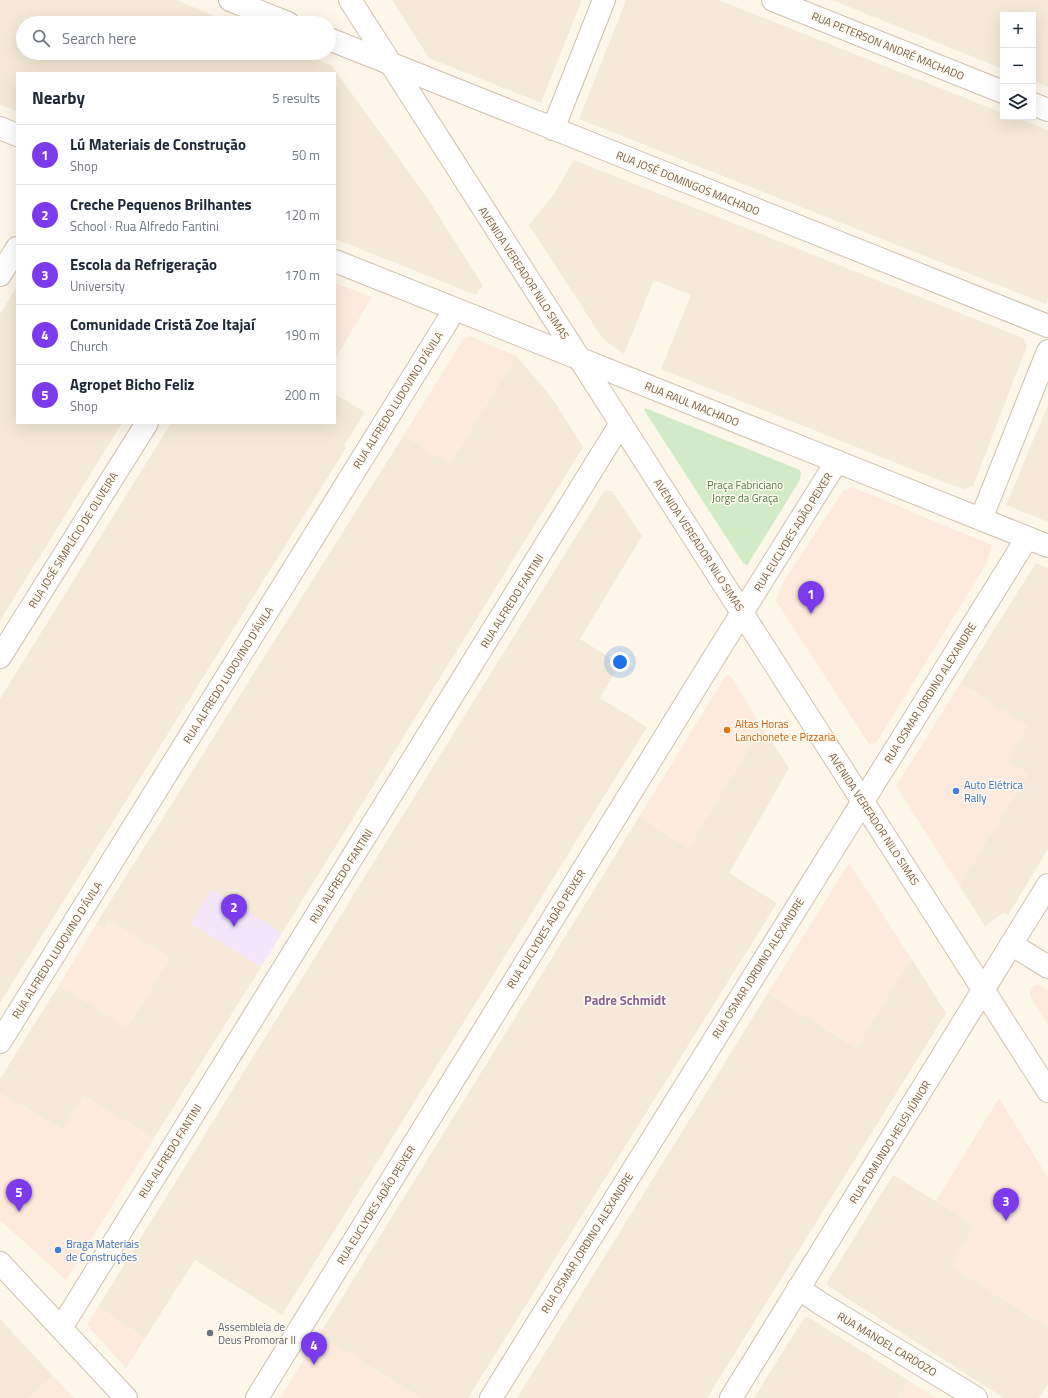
<!DOCTYPE html>
<html lang="en">
<head>
<meta charset="utf-8">
<style>
	body { margin:0; font-family:"Titillium Web",sans-serif; background:#f6f6f7; color:#1f2937 }
	.controls { position:absolute; right:12px; top:12px; display:grid; overflow:hidden; border-radius:0px; box-shadow:0 4px 16px #0002 }
	.controls button { width:36px; height:36px; display:grid; place-items:center; padding:0; border:0; border-bottom:1px solid #e0e1e3; background:#fff; color:#1f2937; font:20px sans-serif }
	.you { position:absolute; left:620px; top:662px; width:14px; height:14px; margin:-10px; border:3px solid #fff; border-radius:50%; background:#1a73e8; box-shadow:0 0 0 6px #1a73e833 }
	.badge { display:grid; place-items:center; width:26px; height:26px; border-radius:50%; background:#7c3aed; color:#fff; font-size:13px; font-weight:700 }
	.pin { position:absolute; translate:-50% -33px; filter:drop-shadow(0 1px 2px #0008) }
	.pin::after { content:''; position:absolute; top:21px; width:14px; height:12px; background:inherit; clip-path:polygon(0 0,100% 0,50% 100%) }
	.list { margin:0; padding:0; list-style:none }
	h2 { display:flex; justify-content:space-between; align-items:center; height:52px; margin:0; padding:0 16px; font-size:17px }
	h2 small { font-size:13px; font-weight:400; color:#747a83 }
	.list li { display:grid; grid-template-columns:26px 1fr auto; gap:12px; align-items:center; box-sizing:border-box; height:60px; padding:0 16px; border-top:1px solid #e0e1e3 }
	.list b { display:block; font-size:15px; white-space:nowrap }
	.list p { margin:0; font-size:13px; white-space:nowrap; color:#747a83 }
	.list em { font-size:13px; font-style:normal; color:#747a83 }
	.icon { flex:none; width:22px; height:22px; fill:none; stroke:currentColor; stroke-width:2; stroke-linecap:round; stroke-linejoin:round }
	.map { position:relative; flex:none; width:1048px; height:1398px; overflow:hidden }
	.search { position:absolute; background:#fff; box-shadow:0 4px 16px #0002; left:16px; top:16px; width:320px; height:44px; display:flex; align-items:center; gap:10px; box-sizing:border-box; padding:0 14px; border-radius:22px; color:#747a83; font-size:15px }
	.panel { position:absolute; background:#fff; box-shadow:0 4px 16px #0002; left:16px; top:72px; width:320px; height:352px; border-radius:0px }
	.map>svg:first-child { display:block }
</style>
</head>
<body>
<div class="map">
<svg width="1048" height="1398" viewBox="0 0 1048 1398">
	<rect width="100%" height="100%" fill="#fdf7e9"/>
	<path fill="#f5ead7" d="M0 0H176L231 23H23V53H302L332 66 430 202 483 286 476 295 335 239V73H17V111L0 105Z
		M392 0H582L541 103 429 58Z
		M626 0H719L1003 113V117H1014L1048 130V299L1046 304 579 119Z
		M832 0H1048V87L1033 81V15H1003V69Z
		M574 160 1023 338 1027 346 973 486 964 489 949 484 661 369 691 295 654 280 624 354 603 339 529 225 554 194Z
		M17 286V423H122L0 621V314Z
		M516 356 550 395 583 447 282 933 212 890 191 924 261 967 154 1138 84 1096 63 1130 0 1093V1079L59 985 127 1027 170 958 109 921 104 929 96 924 404 435 450 464Z
		M335 394 365 412 344 446 346 448 0 1003V699L171 423H335Z
		M1048 405V522L1006 505Z
		M604 491H612L642 536 580 639 620 664 600 698 647 727 282 1315 195 1260 145 1338 98 1307Z
		M1036 563 1048 568V849L1008 915 1003 913 985 926 959 885 1028 774 1007 760 979 695 960 684Z
		M762 727 789 768 729 873 777 903 468 1398H421L319 1335 639 817 688 848Z
		M911 958 946 1013 707 1398H517L768 993 856 1048Z
		M893 1175 975 1225 991 1292 1048 1327V1384L1039 1398H1004L828 1286 827 1282Z
		M808 1317 909 1381 898 1398H754L804 1318Z
		M0 1319 53 1376 29 1398H0Z"/>
	<path fill="#fdeadd" d="M335 283 372 297 335 359Z
		M470 336 516 356 450 464 404 435 464 338Z
		M852 487 992 545 987 563 876 743 869 744 776 601 782 584 843 491Z
		M726 675H730L762 727 688 848 639 817Z
		M960 684 1028 726 1007 760 1028 774 959 885 896 786Z
		M849 863 911 958 856 1048 768 993Z
		M110 921 170 958 126 1028 59 985 96 924 104 929Z
		M1036 985 1042 986 1048 990V1025L1030 996V992L1032 988Z
		M0 1093 62 1130 84 1096 154 1138 66 1280 0 1220Z
		M999 1098 1048 1178V1327L950 1266 975 1225 936 1201Z
		M98 1307 145 1338 126 1368 87 1325Z
		M319 1335 409 1391 421 1398H280Z
		M53 1376 74 1398H29L38 1390Z
		M909 1381 936 1398H898Z"/>
	<path fill="#f4e5fa" d="M212 889 282 933 261 967 191 924Z"/>
	<path fill="#d2ebc7" d="M645 408 800 470 801 473 800 480 748 564 747 565 743 563 644 410Z"/>
	<g fill="none" stroke-linecap="round" stroke-linejoin="round">
		<g stroke="#cfc0ae" stroke-width="24">
			<path id="minor" d="M230 0 288 23
				M773 0 1003 92
				M329 39 1048 326
				M1033 104 1048 110
				M0 128 17 135
				M553 129 604 0
				M335 261 1048 546
				M0 275 17 248
				M981 519 1048 351
				M0 657 147 423
				M1011 944 1048 967
				M0 1042 455 309
				M798 1288 820 1303 976 1398
				M61 1328 621 423
				M257 1398 723 643 837 461
				M491 1398 1027 538
				M731 1398 1048 885"/>
		</g>
		<g stroke="#cfc0ae" stroke-width="24">
			<path id="tertiary" d="M0 1263 126 1398"/>
		</g>
		<g stroke="#d2c1ac" stroke-width="24">
			<path id="secondary" d="M350 0 1048 1091"/>
		</g>
		<use href="#minor" stroke="#fff" stroke-width="22"/>
		<use href="#tertiary" stroke="#fff" stroke-width="22"/>
		<use href="#secondary" stroke="#fff" stroke-width="22"/>
	</g>
	<circle fill="#e8710a" stroke="#fffbf0" stroke-width="1.5" cx="727" cy="730" r="4"/>
	<g fill="#3f7fe0" stroke="#fffbf0" stroke-width="1.5">
		<circle cx="956" cy="791" r="4"/>
		<circle cx="58" cy="1250" r="4"/>
	</g>
	<circle fill="#6b7280" stroke="#fffbf0" stroke-width="1.5" cx="210" cy="1333" r="4"/>
	<g text-anchor="middle" stroke-width="3" stroke-linejoin="round" paint-order="stroke">
		<g font-size="11" fill="#78604c" stroke="#fffbf0">
			<text transform="translate(888 46) rotate(22)" y="4">RUA PETERSON ANDRÉ MACHADO</text>
			<text transform="translate(688 183) rotate(22)" y="4">RUA JOSÉ DOMINGOS MACHADO</text>
			<text transform="translate(524 273) rotate(57)" y="4">AVENIDA VEREADOR NILO SIMAS</text>
			<text transform="translate(398 400) rotate(-58)" y="4">RUA ALFREDO LUDOVINO D'ÁVILA</text>
			<text transform="translate(692 404) rotate(22)" y="4">RUA RAUL MACHADO</text>
			<text transform="translate(793 532) rotate(-58)" y="4">RUA EUCLYDES ADÃO PEIXER</text>
			<text transform="translate(73 540) rotate(-58)" y="4">RUA JOSÉ SIMPLÍCIO DE OLIVEIRA</text>
			<text transform="translate(699 545) rotate(57)" y="4">AVENIDA VEREADOR NILO SIMAS</text>
			<text transform="translate(512 601) rotate(-58)" y="4">RUA ALFREDO FANTINI</text>
			<text transform="translate(228 675) rotate(-58)" y="4">RUA ALFREDO LUDOVINO D'ÁVILA</text>
			<text transform="translate(930 693) rotate(-58)" y="4">RUA OSMAR JORDINO ALEXANDRE</text>
			<text transform="translate(874 819) rotate(57)" y="4">AVENIDA VEREADOR NILO SIMAS</text>
			<text transform="translate(341 876) rotate(-58)" y="4">RUA ALFREDO FANTINI</text>
			<text transform="translate(546 929) rotate(-58)" y="4">RUA EUCLYDES ADÃO PEIXER</text>
			<text transform="translate(57 950) rotate(-58)" y="4">RUA ALFREDO LUDOVINO D'ÁVILA</text>
			<text transform="translate(758 968) rotate(-58)" y="4">RUA OSMAR JORDINO ALEXANDRE</text>
			<text transform="translate(890 1142) rotate(-58)" y="4">RUA EDMUNDO HEUSI JÚNIOR</text>
			<text transform="translate(170 1151) rotate(-58)" y="4">RUA ALFREDO FANTINI</text>
			<text transform="translate(376 1205) rotate(-58)" y="4">RUA EUCLYDES ADÃO PEIXER</text>
			<text transform="translate(587 1243) rotate(-58)" y="4">RUA OSMAR JORDINO ALEXANDRE</text>
			<text transform="translate(887 1344) rotate(31)" y="4">RUA MANOEL CARDOZO</text>
		</g>
		<g font-size="11" fill="#4f7e43" stroke="#fffbf0">
			<text x="745" y="489">Praça Fabriciano<tspan x="745" dy="13">Jorge da Graça</tspan></text>
		</g>
		<g font-size="11" fill="#c56008" stroke="#fffbf0" text-anchor="start">
			<text x="735" y="728">Altas Horas<tspan x="735" dy="13">Lanchonete e Pizzaria</tspan></text>
		</g>
		<g font-size="11" fill="#366cbe" stroke="#fffbf0" text-anchor="start">
			<text x="964" y="789">Auto Elétrica<tspan x="964" dy="13">Rally</tspan></text>
			<text x="66" y="1248">Braga Materiais<tspan x="66" dy="13">de Construções</tspan></text>
		</g>
		<g font-size="11" fill="#5b616d" stroke="#fffbf0" text-anchor="start">
			<text x="218" y="1331">Assembleia de<tspan x="218" dy="13">Deus Promorar II</tspan></text>
		</g>
		<g font-size="13" font-weight="bold" fill="#896494" stroke="#fffbf0">
			<text x="625" y="1005">Padre Schmidt</text>
		</g>
	</g>
</svg>
<div class="controls">
<button>+</button>
<button>−</button>
<button><svg class="icon" aria-label="layers" viewBox="0 0 24 24"><path d="M12 4l9 5-9 5-9-5zM3 14l9 5 9-5"/></svg></button>
</div>
<div class="you"></div>
<div class="pin badge" style="left:811px;top:614px">1</div>
<div class="pin badge" style="left:234px;top:927px">2</div>
<div class="pin badge" style="left:1006px;top:1221px">3</div>
<div class="pin badge" style="left:314px;top:1365px">4</div>
<div class="pin badge" style="left:19px;top:1212px">5</div>
<div class="search"><svg class="icon" aria-label="search" viewBox="0 0 24 24"><circle cx="10" cy="10" r="6"/><path d="M15 15l6 6"/></svg>Search here</div>
<section class="panel">
<h2>Nearby<small>5 results</small></h2>
<ul class="list">
<li><span class="badge">1</span><div><b>Lú Materiais de Construção</b><p>Shop</p></div><em>50 m</em></li>
<li><span class="badge">2</span><div><b>Creche Pequenos Brilhantes</b><p>School · Rua Alfredo Fantini</p></div><em>120 m</em></li>
<li><span class="badge">3</span><div><b>Escola da Refrigeração</b><p>University</p></div><em>170 m</em></li>
<li><span class="badge">4</span><div><b>Comunidade Cristã Zoe Itajaí</b><p>Church</p></div><em>190 m</em></li>
<li><span class="badge">5</span><div><b>Agropet Bicho Feliz</b><p>Shop</p></div><em>200 m</em></li>
</ul>
</section>
</div>
</body>
</html>
